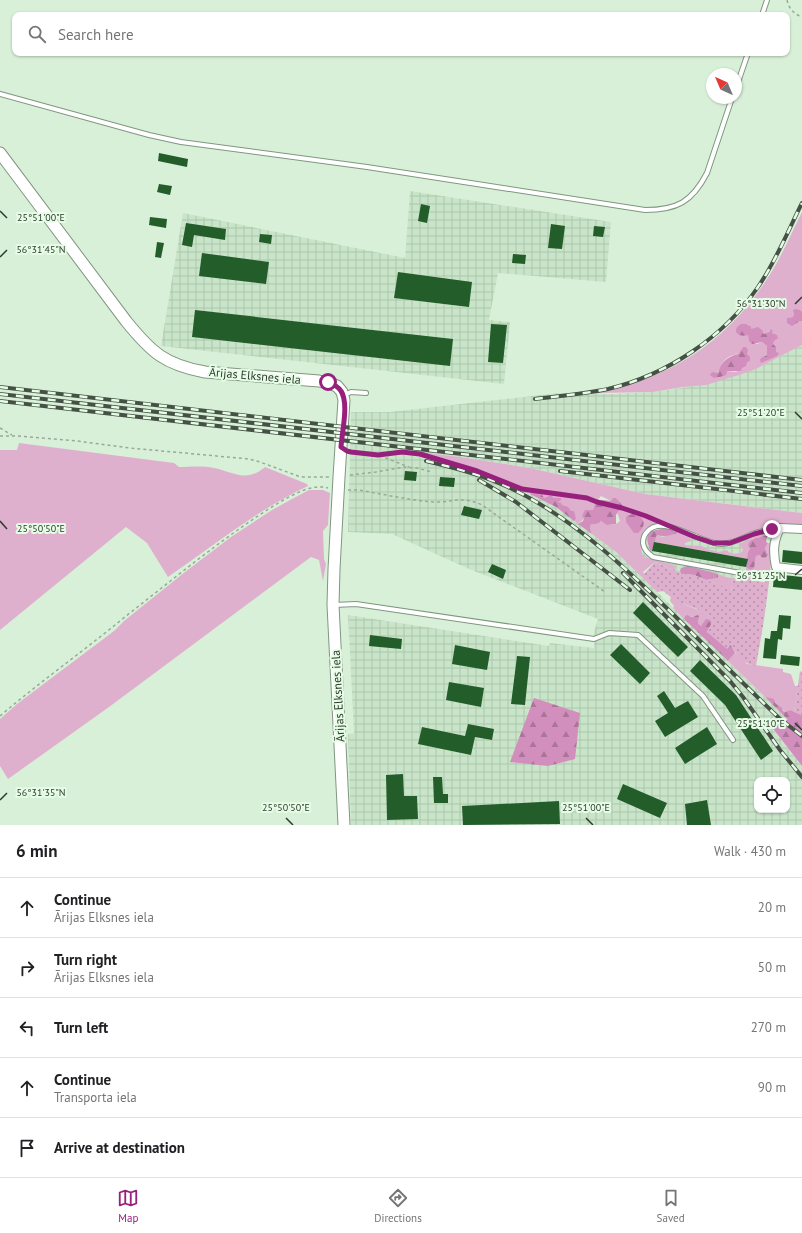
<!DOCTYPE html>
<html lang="en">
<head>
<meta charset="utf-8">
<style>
	body { margin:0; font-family:"PT Sans",sans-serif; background:#f6f6f6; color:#202124 }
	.controls { position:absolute; right:12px; bottom:12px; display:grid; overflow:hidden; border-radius:8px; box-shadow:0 1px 3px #0004 }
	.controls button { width:36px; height:36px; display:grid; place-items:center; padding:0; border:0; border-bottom:1px solid #e0e0e0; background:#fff; color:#202124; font:20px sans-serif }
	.compass { position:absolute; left:706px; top:68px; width:36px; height:36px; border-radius:50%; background:#fff; box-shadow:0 1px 3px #0004; rotate:316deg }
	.stop { position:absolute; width:12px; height:12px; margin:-9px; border:3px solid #97207c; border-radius:50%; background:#fff }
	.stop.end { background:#97207c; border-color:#fff; box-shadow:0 1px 4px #0008 }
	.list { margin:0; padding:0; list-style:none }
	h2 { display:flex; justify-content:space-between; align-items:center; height:52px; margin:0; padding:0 16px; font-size:17px }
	h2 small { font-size:13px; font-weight:400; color:#757577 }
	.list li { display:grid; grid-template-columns:26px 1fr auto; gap:12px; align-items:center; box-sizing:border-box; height:60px; padding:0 16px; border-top:1px solid #e0e0e0 }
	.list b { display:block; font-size:15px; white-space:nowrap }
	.list p { margin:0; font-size:13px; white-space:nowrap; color:#757577 }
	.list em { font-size:13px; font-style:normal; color:#757577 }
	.icon { flex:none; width:22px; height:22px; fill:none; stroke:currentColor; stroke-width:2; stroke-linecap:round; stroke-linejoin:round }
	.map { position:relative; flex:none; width:802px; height:825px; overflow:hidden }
	.search { position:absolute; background:#fff; box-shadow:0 1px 3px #0004; left:12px; right:12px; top:12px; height:44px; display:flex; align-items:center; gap:10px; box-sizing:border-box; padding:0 14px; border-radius:8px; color:#757577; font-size:15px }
	.sheet { height:352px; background:#fff }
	nav { display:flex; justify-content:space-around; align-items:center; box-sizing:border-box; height:56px; border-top:1px solid #e0e0e0; background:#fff; font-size:11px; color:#757577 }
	nav a { display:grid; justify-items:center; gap:2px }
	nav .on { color:#97207c }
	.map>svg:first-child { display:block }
</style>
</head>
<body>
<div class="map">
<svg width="802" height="825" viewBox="0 0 802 825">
	<defs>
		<pattern id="industrial-grid" width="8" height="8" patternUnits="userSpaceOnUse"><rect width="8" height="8" fill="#c9e5c9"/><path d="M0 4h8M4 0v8" fill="none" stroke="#adc5ad"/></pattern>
		<pattern id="forest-firs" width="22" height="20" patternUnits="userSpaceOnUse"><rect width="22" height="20" fill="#d28ebd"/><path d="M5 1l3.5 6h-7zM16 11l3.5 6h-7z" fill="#ab759a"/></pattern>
		<pattern id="park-dots" width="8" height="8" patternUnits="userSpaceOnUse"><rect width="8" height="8" fill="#deb0ce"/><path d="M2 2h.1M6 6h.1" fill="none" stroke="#b490a8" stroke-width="1.8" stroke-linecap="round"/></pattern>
	</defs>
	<rect width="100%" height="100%" fill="#d8f0d8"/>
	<path fill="url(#industrial-grid)" fill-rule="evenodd" d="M410 191 611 222 606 282 498 273 489 320 510 322 504 384 161 346 183 213 405 258Z
		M802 345V513L645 494 530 468 460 457 422 453 479 470 516 486 556 507 616 552 766 698 788 720 767 722 802 766V825H351L348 734 354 733 348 615 549 646 550 643 594 648V632L598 619 469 569 392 534 348 532 351 412H390L559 393 610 394 653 392 687 387 756 369ZM757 780H787V810H757Z
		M655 523H667L730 540 751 532 745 573 735 578 726 577 700 569 680 571 681 574 675 571 676 566 649 558 645 559 642 555 641 538 646 529Z"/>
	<path fill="#deb0ce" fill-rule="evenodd" d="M802 212V313L794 314 793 317 788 318 787 320 795 324 800 321H802V345L756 369 739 375 706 385 683 387 653 392 599 393C670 377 724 344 765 282 780 260 790 236 802 212ZM772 329 773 330 772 333 775 335 773 344 776 352 768 359 764 361 763 357 767 355V346L762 342 757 344 749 338 748 335 764 332V334H766ZM743 347 747 354 741 370 735 372 727 371 720 377 714 378C720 372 720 363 727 358 735 353 737 357 743 347Z
		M19 443 174 463 179 467C188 467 198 466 208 467 229 469 245 485 265 467L307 484 308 486C257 510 214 545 168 577L147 543 126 527 0 630V450H17Z
		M419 452 460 457 530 468 645 494 802 513V527C788 526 774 526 760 530 747 533 735 540 722 541 714 541 705 539 698 536 683 530 662 515 647 528 643 532 641 536 641 542 641 547 641 554 645 558L647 557 676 566 675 571 655 562 643 572 664 591 657 592 616 552 592 534 590 528 591 524 601 521C607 525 614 527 620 521L617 512 621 507 611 501 601 496 595 503 593 510C587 513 584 520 578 524L574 521 576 519 571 512 558 502 560 498H554L551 495 544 498 539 493 532 492 530 494 479 470Z
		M323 490 330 493 328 525 323 531 324 559 326 564 323 581 319 560 311 557 109 707 8 779 0 766V719L17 704 114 631 124 621 185 572 231 537 272 510 292 499 309 490Z
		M673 530 690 537 691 541 685 543V545L702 546 708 550H712L718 552 727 550C730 555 737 554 742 552L743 548 738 545C750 538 761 533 774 532L769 583H764L768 577 755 574 753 581 748 580 745 573 746 567 750 570 755 561 756 556 768 553 765 548 768 543H771V537H760L752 539 750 549 748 552V559L654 542 657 535 662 537 673 534Z
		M718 574 726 577 733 578 731 591 706 580 718 578Z
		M671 596C680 605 694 606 704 614H708L715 619 712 623 710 620 701 626 698 623 699 617 685 616 684 619 673 608 674 606 670 601Z
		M735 653 747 664 783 669V672L791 674 795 686H798L794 712 790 710 785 712 779 706 766 697V698L728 661Z"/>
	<path fill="url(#forest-firs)" d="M796 309 800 310 802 312V321H800L792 326 787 323V318L793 317 794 314 793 310Z
		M741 324H746L751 327V329L758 327 762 330 764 334 769 332 771 329 773 330 772 333 777 335 778 338 774 341 773 344 776 347V352L779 353 777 356 761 363 760 360 761 358 767 355V346L762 342 752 344 749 341 748 335C737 338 731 330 741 324Z
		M743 347H746L748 350 747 354 750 357V361L747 362 746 366 742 368 741 371H727L726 375 720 377 714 378 710 375 712 372 718 373C721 362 727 357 738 354Z
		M532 492 541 493 544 498 551 495 554 498H561V500L558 502 561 503 562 505 568 507 571 511H574L576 519 574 521 556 507 530 494Z
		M613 498H616L622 505 616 515V524L607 525 601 521 596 524H591L590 528 592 534 578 524 583 521 584 518 582 516 585 510H593L595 503H598L602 500 611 501Z
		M633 514C644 516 648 525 638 533H634L626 522V517L628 515Z
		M668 528 677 533C668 536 666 537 657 535L656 537 652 551 650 550C642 529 653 531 668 528Z
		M767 536 766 542 768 543 765 548C767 553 770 554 765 558H762L760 555 756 556 754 568 750 570 746 567 748 552 750 549 748 545C750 537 761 537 767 536Z
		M688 566C699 569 709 571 718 574V578L706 580 694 575 681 574 680 571 681 568Z
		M687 615 692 617 698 615 699 617 698 623 701 626 706 619 710 620 712 623 707 632 731 645 735 653 728 661 684 619 685 616Z
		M766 697 774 699 775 703 782 708 783 711 785 712 790 710 802 715V766L767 721 788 720 766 698Z
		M534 698 580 713 575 759 548 766 510 762Z"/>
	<path fill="url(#park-dots)" d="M655 562 682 574 694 575 731 590 733 578 769 583 764 620 756 666C742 663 737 657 731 645L727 649 707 632 714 619 708 614 704 615 697 609 676 601 659 588 644 574Z
		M800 671 802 672V715L794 712Z"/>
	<path fill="#235d29" d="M159 153 188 159 187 167 158 161Z
		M159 184 172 186 170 195 157 192Z
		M421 204 430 206 427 223 418 221Z
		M150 217 167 219 166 228 149 225Z
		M186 223 226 229 225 240 194 235 192 247 182 245Z
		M551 224 565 226 562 249 548 248Z
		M594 226 605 227 603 237 593 236Z
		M260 234 272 235 271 244 259 242Z
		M157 242 164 243 161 258 155 257Z
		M202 253 269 262 266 284 199 276Z
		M513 254 526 255 525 264 512 263Z
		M398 272 472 282 469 307 394 298Z
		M195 310 453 339 450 366 192 337Z
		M491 324 507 325 503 363 488 362Z
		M405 471 417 472 416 481 404 480Z
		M440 477 455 478 454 487 439 486Z
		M464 506 482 510 479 519 461 515Z
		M654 542 748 559 746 567 652 551Z
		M783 550 802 552V564L782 562Z
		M492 564 506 570 503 579 488 572Z
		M774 574 802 577V590L773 587Z
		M643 602 688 647 678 657 633 613Z
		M779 615 791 616 790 629 783 628 782 640 778 639 776 659 763 658 765 638 770 639 771 631H777Z
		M370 635 402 639 401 649 369 646Z
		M621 644 650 673 640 684 610 655Z
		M455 645 490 652 487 670 452 664Z
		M781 655 800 657 799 666 780 664Z
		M517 656 530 657 525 705 511 704Z
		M700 660 736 695 773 751 761 760 725 705 690 671Z
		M449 682 484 688 481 707 446 700Z
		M664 691 675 708 688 701 698 717 665 737 655 721 668 713 657 696Z
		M468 724 494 729 492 740 475 737 471 755 418 744 422 727 465 736Z
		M707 727 717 744 685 764 675 748Z
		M403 774 404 796H417L418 819 387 820 386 775Z
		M433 777H442L443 794H448V803H434Z
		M623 784 667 803 660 818 617 799Z
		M707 800 711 825H687L685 804Z
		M559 801 560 824 463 825 462 806Z"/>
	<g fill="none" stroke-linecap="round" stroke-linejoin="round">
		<g stroke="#809681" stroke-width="6">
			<path id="lane" d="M762 15 767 0
				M736 88 748 53
				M0 94 149 135 181 142 367 167 645 210C677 210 692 202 707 173L732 98
				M344 395 351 392 366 393
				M740 573 653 557C648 553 644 550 643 543 643 539 644 535 647 532 662 513 699 543 721 544 733 544 744 537 755 533 763 531 771 529 779 528
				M334 605 356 604 594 639 609 633 638 635 703 696 733 740"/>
		</g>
		<g stroke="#809681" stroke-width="10">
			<path id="street" d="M802 529 780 528C773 542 773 552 776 567L802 570"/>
		</g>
		<g stroke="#809681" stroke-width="13">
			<path id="secondary" d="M0 153 126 321C151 352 165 365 205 372L319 381 328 383 337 386 342 392 344 400 339 477 334 569 333 605 344 825"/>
		</g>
		<path stroke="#97aa97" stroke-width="1.5" stroke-dasharray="3 3" stroke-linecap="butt" d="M787 0C789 9 794 14 802 17
			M0 428 12 435
			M0 436H18L77 441 130 448 249 459 260 462 298 476 304 477H330
			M350 452 378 455 409 467
			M378 455 401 452 420 454 477 471 522 489 587 498 597 502 646 516 656 520
			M350 475 376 472 404 467 417 468 432 472
			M348 490H358C383 494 408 500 433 502 452 503 461 495 482 505L605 592
			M0 716C41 681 85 650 126 616 167 584 207 551 249 522 267 510 287 496 307 489 314 487 321 486 328 488"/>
		<use href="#lane" stroke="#fff" stroke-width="4"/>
		<use href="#street" stroke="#fff" stroke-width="8"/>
		<use href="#secondary" stroke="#fff" stroke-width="11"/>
		<g stroke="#465146" stroke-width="4">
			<path id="rail" d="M0 387 802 480
				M0 394 802 486
				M535 399C559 396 584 394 608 389 667 375 724 337 758 287 776 261 788 231 802 203
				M0 401 802 493
				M426 461C455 468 483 475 510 488 574 518 630 572 679 620 712 653 746 686 779 718L802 736
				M560 471 802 499
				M479 480 516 502 630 590
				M623 573 730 681 743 697 780 750 802 777"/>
		</g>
		<use href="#rail" stroke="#e5fde5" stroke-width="2.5" stroke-dasharray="8" stroke-linecap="butt"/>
	</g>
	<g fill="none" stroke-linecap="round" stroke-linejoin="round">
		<path stroke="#97207c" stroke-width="5" d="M328 382C333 384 338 386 341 391 349 403 342 432 341 447L347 451 351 452 378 455 402 452 420 454 477 471 522 489 587 498 597 502 622 508 646 516 695 537 713 543H730L754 534 772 529"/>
	</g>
	<path fill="none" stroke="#303930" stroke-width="1.5" d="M0 211 7 218M0 257 7 250M795 304 802 297M795 412 802 419M0 521 7 529M795 575 802 569M795 723 802 730M0 800 7 793M286 818 293 825M586 818 593 825"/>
	<g text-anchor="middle" stroke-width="4" stroke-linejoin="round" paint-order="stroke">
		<g font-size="12" fill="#303930" stroke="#e5fde5">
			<text transform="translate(255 376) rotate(5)" y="4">Ārijas Elksnes iela</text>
			<text transform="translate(338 696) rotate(-93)" y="4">Ārijas Elksnes iela</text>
		</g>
	</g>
	<g font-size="10" text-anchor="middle" fill="#303930" stroke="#e5fde5" stroke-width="4" stroke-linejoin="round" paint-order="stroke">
		<text x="41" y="221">25°51'00"E</text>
		<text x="41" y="253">56°31'45"N</text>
		<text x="761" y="307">56°31'30"N</text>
		<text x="761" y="416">25°51'20"E</text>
		<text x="41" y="532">25°50'50"E</text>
		<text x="761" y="579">56°31'25"N</text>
		<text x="761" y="727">25°51'10"E</text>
		<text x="41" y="796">56°31'35"N</text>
		<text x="286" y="811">25°50'50"E</text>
		<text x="586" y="811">25°51'00"E</text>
	</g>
</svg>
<div class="controls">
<button><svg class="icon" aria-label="locate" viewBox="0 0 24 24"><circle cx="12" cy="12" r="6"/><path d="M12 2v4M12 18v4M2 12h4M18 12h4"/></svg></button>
</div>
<svg class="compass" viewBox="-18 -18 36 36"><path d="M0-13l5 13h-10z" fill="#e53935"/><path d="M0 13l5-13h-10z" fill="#757577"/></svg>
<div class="stop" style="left:328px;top:382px"></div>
<div class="stop end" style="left:772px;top:529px"></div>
<div class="search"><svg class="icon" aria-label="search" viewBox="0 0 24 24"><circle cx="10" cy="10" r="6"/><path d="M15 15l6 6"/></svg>Search here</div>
</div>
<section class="sheet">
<h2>6 min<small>Walk · 430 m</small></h2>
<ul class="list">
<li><svg class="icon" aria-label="ahead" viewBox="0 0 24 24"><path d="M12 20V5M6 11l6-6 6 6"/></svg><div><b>Continue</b><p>Ārijas Elksnes iela</p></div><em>20 m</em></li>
<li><svg class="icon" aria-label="right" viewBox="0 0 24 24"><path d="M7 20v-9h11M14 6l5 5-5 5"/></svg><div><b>Turn right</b><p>Ārijas Elksnes iela</p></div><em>50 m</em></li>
<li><svg class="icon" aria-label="left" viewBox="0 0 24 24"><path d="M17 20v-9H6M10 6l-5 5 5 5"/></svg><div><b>Turn left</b></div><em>270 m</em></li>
<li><svg class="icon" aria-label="ahead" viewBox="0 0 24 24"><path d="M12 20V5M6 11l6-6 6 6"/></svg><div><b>Continue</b><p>Transporta iela</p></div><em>90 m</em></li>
<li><svg class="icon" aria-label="arrive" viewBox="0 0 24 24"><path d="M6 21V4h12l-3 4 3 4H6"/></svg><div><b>Arrive at destination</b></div></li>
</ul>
</section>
<nav>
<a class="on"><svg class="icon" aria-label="map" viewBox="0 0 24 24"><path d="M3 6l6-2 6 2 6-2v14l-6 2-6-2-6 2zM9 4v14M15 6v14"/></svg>Map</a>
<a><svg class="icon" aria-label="directions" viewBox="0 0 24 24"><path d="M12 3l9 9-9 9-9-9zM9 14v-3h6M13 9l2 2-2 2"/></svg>Directions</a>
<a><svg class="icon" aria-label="saved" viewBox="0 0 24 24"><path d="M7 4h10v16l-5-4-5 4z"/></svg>Saved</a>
</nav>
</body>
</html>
